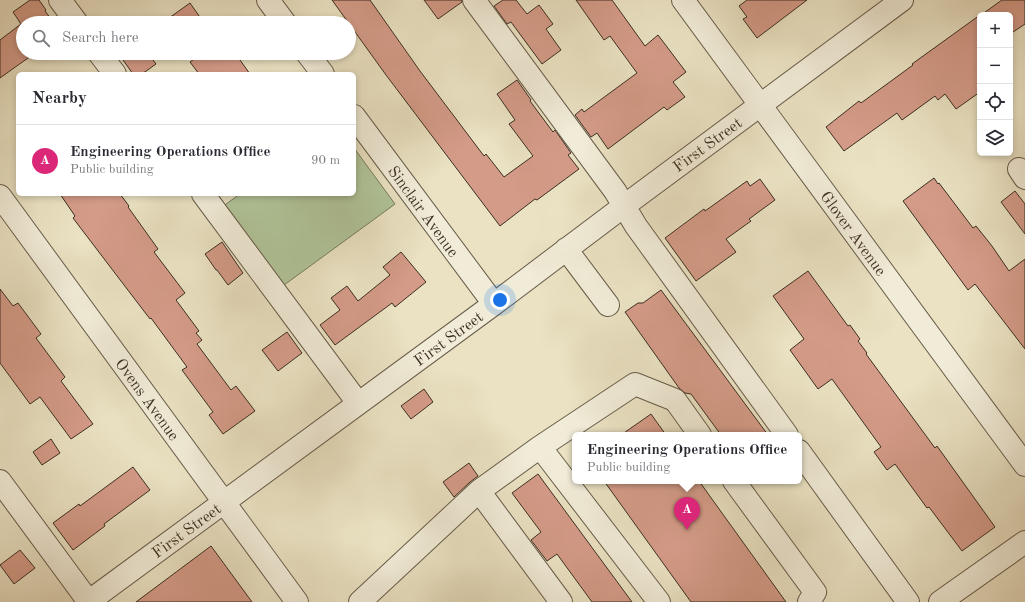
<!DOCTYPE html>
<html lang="en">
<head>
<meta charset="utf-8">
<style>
	body { margin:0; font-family:"Old Standard TT",serif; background:#f7f7f7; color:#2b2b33 }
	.controls { position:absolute; right:12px; top:12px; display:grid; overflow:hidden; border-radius:6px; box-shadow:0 2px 6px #0003 }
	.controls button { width:36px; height:36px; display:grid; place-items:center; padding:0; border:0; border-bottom:1px solid #e1e1e2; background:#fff; color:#2b2b33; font:20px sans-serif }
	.you { position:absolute; left:500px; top:300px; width:14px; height:14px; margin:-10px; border:3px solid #fff; border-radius:50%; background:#1a73e8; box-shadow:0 0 0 6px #1a73e833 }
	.badge { display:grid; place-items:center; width:26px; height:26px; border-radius:50%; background:#db2777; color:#fff; font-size:13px; font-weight:700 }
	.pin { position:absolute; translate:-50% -33px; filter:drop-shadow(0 1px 2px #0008) }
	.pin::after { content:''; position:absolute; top:21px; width:14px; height:12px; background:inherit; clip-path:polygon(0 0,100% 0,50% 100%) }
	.popup { position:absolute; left:572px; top:432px; width:230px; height:52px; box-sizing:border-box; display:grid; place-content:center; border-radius:6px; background:#fff; filter:drop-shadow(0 1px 3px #0005); font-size:13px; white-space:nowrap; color:#7c7c81 }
	.popup b { font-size:15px; color:#2b2b33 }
	.popup::after { content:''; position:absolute; left:50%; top:100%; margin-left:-8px; border:8px solid transparent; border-top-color:#fff }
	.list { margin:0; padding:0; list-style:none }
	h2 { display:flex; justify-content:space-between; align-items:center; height:52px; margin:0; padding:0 16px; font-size:17px }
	h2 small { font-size:13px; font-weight:400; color:#7c7c81 }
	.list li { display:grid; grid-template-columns:26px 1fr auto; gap:12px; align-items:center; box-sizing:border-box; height:72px; padding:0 16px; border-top:1px solid #e1e1e2 }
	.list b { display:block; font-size:15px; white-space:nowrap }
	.list p { margin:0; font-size:13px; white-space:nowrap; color:#7c7c81 }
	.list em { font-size:13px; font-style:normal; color:#7c7c81 }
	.icon { flex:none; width:22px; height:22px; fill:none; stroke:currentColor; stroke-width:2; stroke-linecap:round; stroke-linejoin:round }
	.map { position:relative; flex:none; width:1025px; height:602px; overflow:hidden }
	.search { position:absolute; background:#fff; box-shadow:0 2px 6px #0003; left:16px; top:16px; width:340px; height:44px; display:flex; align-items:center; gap:10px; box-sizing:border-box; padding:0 14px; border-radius:22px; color:#7c7c81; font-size:15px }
	.panel { position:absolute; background:#fff; box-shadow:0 2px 6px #0003; left:16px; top:72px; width:340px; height:124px; border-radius:6px }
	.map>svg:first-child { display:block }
</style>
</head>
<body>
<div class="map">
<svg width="1025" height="602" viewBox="0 0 1025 602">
	<rect width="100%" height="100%" fill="#eae2c3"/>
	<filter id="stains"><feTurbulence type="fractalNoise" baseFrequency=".005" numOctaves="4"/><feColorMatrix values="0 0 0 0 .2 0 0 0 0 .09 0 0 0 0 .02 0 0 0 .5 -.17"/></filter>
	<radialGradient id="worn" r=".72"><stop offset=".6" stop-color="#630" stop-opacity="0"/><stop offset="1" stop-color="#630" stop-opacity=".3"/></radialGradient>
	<path fill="#b0c499" stroke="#767a5e" d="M354 148 395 204 280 288 222 207 240 194H354Z"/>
	<path fill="#d49b88" stroke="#3c2f22" d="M30 0H39L46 10 45 11 54 23H23V53H35L0 78V40L21 24 13 12Z
		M332 0H370L420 71 484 156 486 154 504 177 533 156 509 124 515 120 497 94 517 80 531 100 530 101 553 132 555 130 571 153 568 155 579 169 537 200 535 199 500 226 386 75Z
		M424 0H462V2L438 19Z
		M503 0H516L527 14 539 5 553 24 546 29 561 50 542 64 511 22 507 24 494 6Z
		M576 0H612L645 46 658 35 686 72 673 82 685 97 667 110 664 107 608 149 597 133 591 137 575 115 582 109 584 112 637 73 610 36 604 40Z
		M747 0H807L757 38 743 19 747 17 739 6Z
		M1002 0H1025V24L1010 34V15H981Z
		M190 3 204 23H162Z
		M980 15V92L956 109 945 94 938 100 935 96 902 120 897 113 844 151 826 127 859 101 861 103 913 65 912 64Z
		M118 53H148L156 64 142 74H133Z
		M203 53H235L250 74H199L190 62Z
		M934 178 938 184 939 183 973 228 976 226 992 246 1009 271 1025 259V349L975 284 968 290 903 201Z
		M760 179 775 200 749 219 751 221 726 239 736 252 696 281 665 238 704 209 705 211 747 181 750 186Z
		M1015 191 1025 204V234L1001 202Z
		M60 194H120L129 206 128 207 158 249 154 252 185 293 176 300 199 331 196 333 202 340 197 344 231 390 236 386 255 411 223 434 209 415 213 412 182 370 187 367 151 318 150 319 108 264 73 218 75 216Z
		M222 242 243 273 228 285 217 270H216L205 254Z
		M401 252 426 282 395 307 392 303 335 345 320 325 340 310 331 298 347 286 358 301 390 275 383 267Z
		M808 271 848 326 850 325 860 339 858 341 867 353 866 354 935 448 937 446 995 527 962 551 929 507 927 508 895 464 887 470 874 452 881 447 832 379 818 389 790 350 804 339 773 296Z
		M0 289 13 306 18 303 41 334 36 338 65 377 61 381 93 424 71 439 40 397 30 404 0 363Z
		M661 290 768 435H721L691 394 685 393 679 388 625 312 638 303H643Z
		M287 332 302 353 278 371 262 350Z
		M424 389 433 402 411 419 401 406Z
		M651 414 666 435H621Z
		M51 439 60 453 42 465 33 452Z
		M469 463 478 476 470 482 454 497 443 482Z
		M133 467 150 490 104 524 105 526 73 550 53 523 79 504 80 506Z
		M538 474 632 602H592L557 554 547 561 531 540 541 532 512 493Z
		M604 481H699L786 602H691Z
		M211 546 252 602H136Z
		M20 550 35 568 14 584 0 565Z"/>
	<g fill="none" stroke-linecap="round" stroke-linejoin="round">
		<g stroke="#685c4a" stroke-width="24">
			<path id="minor" d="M60 0 77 23
				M268 0 285 23
				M474 0 615 191 636 226 787 435
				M683 0 1025 465
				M99 53 115 74
				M307 53 323 74
				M354 116 494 304
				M1019 169 1025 178
				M203 194 358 403
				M0 196 297 602
				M566 249 608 305
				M799 451 908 602
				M0 481 89 602
				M734 481 815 592 809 602
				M479 491 561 602
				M88 602 494 304 624 206 902 0
				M360 602 479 491 540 447
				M659 602 540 447 635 384 675 400 700 435
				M940 602 1025 542"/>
		</g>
		<use href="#minor" stroke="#f1ecd8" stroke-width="22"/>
	</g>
	<g text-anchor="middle" stroke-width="3.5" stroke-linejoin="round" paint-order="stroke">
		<g font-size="16" fill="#3c2f22" stroke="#f1ecd8">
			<text transform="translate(707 144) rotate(-36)" y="6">First Street</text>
			<text transform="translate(424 211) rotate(54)" y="6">Sinclair Avenue</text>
			<text transform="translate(854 233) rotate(54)" y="6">Glover Avenue</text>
			<text transform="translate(448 338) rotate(-36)" y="6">First Street</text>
			<text transform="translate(148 399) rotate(54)" y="6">Ovens Avenue</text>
			<text transform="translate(186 530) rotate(-36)" y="6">First Street</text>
		</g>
	</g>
	<rect width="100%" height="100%" filter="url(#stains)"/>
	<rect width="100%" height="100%" fill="url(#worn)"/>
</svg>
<div class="controls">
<button>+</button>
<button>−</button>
<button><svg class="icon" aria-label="locate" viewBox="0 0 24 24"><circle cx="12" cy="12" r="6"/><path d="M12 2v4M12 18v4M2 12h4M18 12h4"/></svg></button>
<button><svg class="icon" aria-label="layers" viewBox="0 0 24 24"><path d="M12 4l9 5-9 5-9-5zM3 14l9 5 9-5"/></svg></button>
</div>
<div class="you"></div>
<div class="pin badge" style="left:687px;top:530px">A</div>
<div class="popup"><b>Engineering Operations Office</b>Public building</div>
<div class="search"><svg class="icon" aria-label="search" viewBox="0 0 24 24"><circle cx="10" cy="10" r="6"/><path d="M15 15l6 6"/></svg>Search here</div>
<section class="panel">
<h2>Nearby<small></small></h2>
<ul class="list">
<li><span class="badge">A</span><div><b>Engineering Operations Office</b><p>Public building</p></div><em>90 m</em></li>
</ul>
</section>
</div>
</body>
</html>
